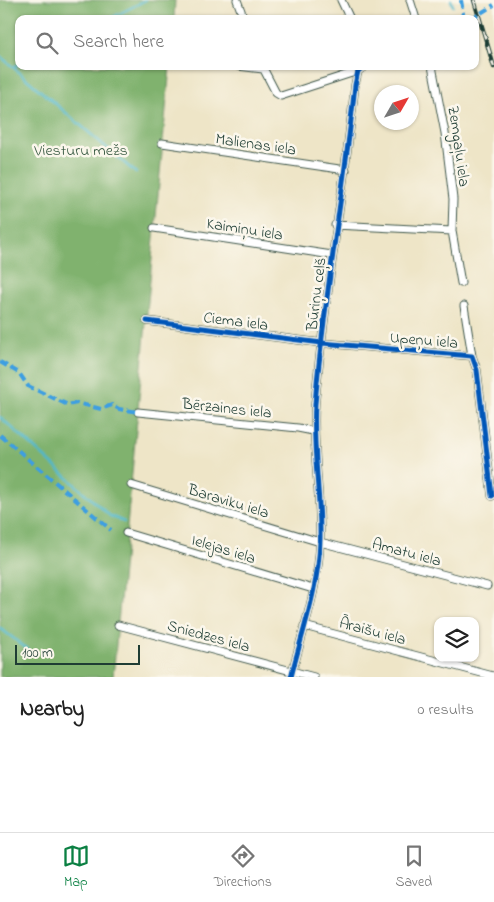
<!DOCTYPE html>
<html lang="en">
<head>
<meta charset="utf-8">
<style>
	body { margin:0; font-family:"Indie Flower",sans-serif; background:#f2f2f2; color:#222 }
	.controls { position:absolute; right:15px; bottom:15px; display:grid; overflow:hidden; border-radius:10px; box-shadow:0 1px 4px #0004 }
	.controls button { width:45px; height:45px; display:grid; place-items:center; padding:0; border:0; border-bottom:1px solid #e0e0e0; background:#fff; color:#222; font:25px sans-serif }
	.compass { position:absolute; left:374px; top:85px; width:45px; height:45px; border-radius:50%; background:#fff; box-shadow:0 1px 4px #0004; rotate:51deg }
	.scale { position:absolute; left:15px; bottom:12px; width:125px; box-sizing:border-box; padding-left:5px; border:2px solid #1f3d34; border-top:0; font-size:14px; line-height:18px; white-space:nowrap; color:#1f3d34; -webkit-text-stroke:4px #fbf7ec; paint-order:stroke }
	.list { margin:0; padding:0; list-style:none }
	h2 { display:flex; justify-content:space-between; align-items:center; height:65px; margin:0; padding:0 20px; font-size:21px }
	h2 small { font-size:16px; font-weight:400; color:#767676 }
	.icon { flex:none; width:28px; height:28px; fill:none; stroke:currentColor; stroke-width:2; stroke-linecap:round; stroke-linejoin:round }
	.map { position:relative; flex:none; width:494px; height:677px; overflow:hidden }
	.search { position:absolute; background:#fff; box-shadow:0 1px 4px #0004; left:15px; right:15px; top:15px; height:55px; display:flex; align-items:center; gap:12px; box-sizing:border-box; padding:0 18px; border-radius:10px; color:#767676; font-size:19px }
	.sheet { height:155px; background:#fff }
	nav { display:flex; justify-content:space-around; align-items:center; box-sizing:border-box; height:70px; border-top:1px solid #e0e0e0; background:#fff; font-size:14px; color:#767676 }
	nav a { display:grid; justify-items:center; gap:2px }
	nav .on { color:#0b8043 }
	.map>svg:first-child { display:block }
</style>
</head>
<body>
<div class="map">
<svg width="494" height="677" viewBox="0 0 494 677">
	<rect width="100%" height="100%" fill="#fbf7ec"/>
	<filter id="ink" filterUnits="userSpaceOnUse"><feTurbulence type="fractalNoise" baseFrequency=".02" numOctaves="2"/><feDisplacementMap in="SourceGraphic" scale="10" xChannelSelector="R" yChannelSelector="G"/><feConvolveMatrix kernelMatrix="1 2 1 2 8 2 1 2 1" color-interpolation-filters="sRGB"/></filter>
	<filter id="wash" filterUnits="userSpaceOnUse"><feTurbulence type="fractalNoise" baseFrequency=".0096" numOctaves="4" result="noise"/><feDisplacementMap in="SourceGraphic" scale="20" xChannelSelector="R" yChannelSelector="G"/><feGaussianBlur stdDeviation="1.12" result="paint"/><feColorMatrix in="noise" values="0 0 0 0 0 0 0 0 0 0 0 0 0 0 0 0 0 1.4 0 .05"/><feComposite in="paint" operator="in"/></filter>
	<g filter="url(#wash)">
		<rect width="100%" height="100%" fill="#eee5c7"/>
		<path fill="#80b26e" stroke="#507851" d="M0 0H175L174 19H19V66H170L113 677H0Z"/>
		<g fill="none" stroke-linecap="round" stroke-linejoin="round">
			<path stroke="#4db7cb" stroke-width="2.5" d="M451 0 453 6
				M109 19 146 0
				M0 56 136 173
				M13 67 19 64
				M0 417 110 516 124 522
				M0 628 31 652"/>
		</g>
	</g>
	<g filter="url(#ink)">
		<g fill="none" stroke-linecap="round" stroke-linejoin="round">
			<g stroke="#3e564a" stroke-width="9">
				<path id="minor" d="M237 0 244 19
					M341 0 350 19
					M410 0 416 19
					M238 66 263 69
					M262 66 276 93 281 96 358 71
					M432 66 445 133 453 199 452 231 461 283
					M162 143 346 170
					M335 225 452 231
					M154 228 332 255
					M464 306 472 356
					M147 321 322 343 472 356 477 370 492 496
					M138 412 298 428 313 431
					M131 485 320 542 487 586
					M126 533 313 589
					M118 625 314 677
					M304 626 493 676
					M291 677C302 633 319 586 320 540 321 494 312 450 315 404 324 297 344 191 355 85L358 71 365 66"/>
			</g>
			<use href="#minor" stroke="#fff" stroke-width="7"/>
			<g stroke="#1f3d34" stroke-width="4.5">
				<path id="rail" d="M474 0 494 67"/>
			</g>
			<use href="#rail" stroke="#fbf7ec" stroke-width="2.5" stroke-dasharray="8" stroke-linecap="butt"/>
			<path stroke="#3c9ee2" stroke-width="4" stroke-dasharray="8 4" stroke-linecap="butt" d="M461 0 463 13 461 19
				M471 19 494 5
				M0 362 19 373 28 386 68 405 77 403 101 409 112 405 119 409 138 412
				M0 435 111 530"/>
			<g stroke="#fbf7ec" stroke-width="8">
				<path id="cycleway" d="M147 321 322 343 472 356 477 370 492 496
					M291 677C302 633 319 586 320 540 321 494 312 450 315 404 324 297 344 191 355 85L358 71 365 66"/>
			</g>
			<use href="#cycleway" stroke="#0057b8" stroke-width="5"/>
		</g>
	</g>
	<g text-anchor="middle" stroke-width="5" stroke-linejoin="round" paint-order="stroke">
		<g font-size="16" fill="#1f3d34" stroke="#fbf7ec">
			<text transform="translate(256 143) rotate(8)" y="6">Malienas iela</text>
			<text transform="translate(460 146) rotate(82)" y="6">Zemgaļu iela</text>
			<text transform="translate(245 228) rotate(9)" y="6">Kaimiņu iela</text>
			<text transform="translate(315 294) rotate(-83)" y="6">Būriņu ceļš</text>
			<text transform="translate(236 320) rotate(7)" y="6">Ciema iela</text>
			<text transform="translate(424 339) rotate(5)" y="6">Upeņu iela</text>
			<text transform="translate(227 407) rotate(6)" y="6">Bērzaines iela</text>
			<text transform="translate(229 500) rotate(17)" y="6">Baraviku iela</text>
			<text transform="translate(224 548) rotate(17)" y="6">Ielejas iela</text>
			<text transform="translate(407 551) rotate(15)" y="6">Amatu iela</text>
			<text transform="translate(373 630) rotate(15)" y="6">Āraišu iela</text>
			<text transform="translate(209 635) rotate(15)" y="6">Sniedzes iela</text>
		</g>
		<g font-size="16" fill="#395a43" stroke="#fbf7ec">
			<text x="81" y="155">Viesturu mežs</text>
		</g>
	</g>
</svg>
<div class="controls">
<button><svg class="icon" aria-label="layers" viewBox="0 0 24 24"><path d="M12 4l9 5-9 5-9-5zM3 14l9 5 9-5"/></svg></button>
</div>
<svg class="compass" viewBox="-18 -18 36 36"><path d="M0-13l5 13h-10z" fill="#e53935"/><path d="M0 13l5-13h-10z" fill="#767676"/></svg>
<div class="scale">100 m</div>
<div class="search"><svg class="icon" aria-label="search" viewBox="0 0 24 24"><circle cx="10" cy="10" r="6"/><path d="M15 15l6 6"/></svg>Search here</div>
</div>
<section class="sheet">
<h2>Nearby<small>0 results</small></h2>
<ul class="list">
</ul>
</section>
<nav>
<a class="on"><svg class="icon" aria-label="map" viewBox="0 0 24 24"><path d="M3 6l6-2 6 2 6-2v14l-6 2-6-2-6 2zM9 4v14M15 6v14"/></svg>Map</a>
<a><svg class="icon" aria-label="directions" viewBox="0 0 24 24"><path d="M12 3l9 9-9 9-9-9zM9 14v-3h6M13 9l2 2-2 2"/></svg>Directions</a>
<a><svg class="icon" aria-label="saved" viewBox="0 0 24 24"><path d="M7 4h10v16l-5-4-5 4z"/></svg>Saved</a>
</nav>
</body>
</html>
